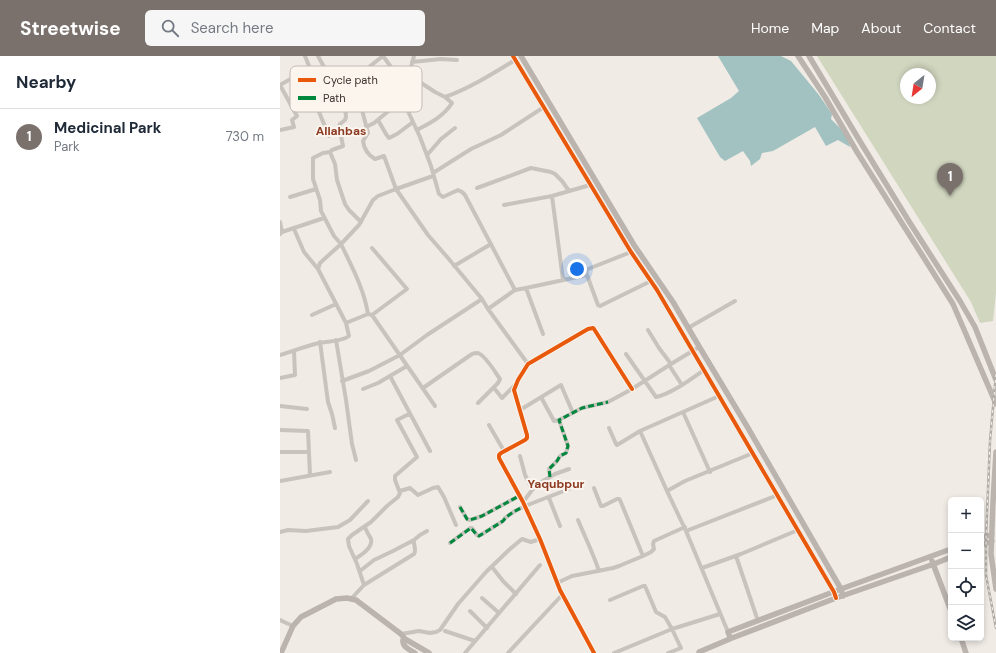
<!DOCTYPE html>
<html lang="en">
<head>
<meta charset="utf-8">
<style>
	body { margin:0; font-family:"DM Sans",sans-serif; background:#f6f6f7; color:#1f2937 }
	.controls { position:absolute; right:12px; bottom:12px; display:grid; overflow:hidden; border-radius:6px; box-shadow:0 2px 6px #0003 }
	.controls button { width:36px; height:36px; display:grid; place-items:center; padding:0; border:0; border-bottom:1px solid #e0e1e3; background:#fff; color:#1f2937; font:20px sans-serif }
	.compass { position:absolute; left:620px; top:12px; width:36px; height:36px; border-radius:50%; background:#fff; box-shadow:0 2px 6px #0003; rotate:210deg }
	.you { position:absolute; left:297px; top:213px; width:14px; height:14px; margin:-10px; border:3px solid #fff; border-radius:50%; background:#1a73e8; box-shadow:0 0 0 6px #1a73e833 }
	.badge { display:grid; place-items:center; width:26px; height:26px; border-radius:50%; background:#7a716c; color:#fff; font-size:13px; font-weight:700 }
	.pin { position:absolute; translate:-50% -33px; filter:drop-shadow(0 1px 2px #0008) }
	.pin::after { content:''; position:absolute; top:21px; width:14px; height:12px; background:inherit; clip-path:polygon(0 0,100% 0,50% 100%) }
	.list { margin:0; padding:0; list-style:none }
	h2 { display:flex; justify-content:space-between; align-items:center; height:52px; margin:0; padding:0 16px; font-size:17px }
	h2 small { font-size:13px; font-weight:400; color:#747a83 }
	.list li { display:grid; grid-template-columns:26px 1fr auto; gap:12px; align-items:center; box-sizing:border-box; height:56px; padding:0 16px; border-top:1px solid #e0e1e3 }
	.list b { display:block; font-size:15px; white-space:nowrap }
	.list p { margin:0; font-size:13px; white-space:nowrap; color:#747a83 }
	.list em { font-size:13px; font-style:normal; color:#747a83 }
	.icon { flex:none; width:22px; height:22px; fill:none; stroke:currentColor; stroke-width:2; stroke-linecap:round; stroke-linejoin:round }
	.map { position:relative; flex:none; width:716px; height:597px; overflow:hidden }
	header { display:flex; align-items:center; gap:24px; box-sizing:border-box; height:56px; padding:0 20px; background:#7a716c; color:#fff }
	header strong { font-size:19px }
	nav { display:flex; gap:22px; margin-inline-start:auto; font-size:14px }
	.search { width:280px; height:36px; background:#f6f6f7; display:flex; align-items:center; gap:10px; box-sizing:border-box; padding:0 14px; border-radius:6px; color:#747a83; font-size:15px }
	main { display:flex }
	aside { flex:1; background:#fff }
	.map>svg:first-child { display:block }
</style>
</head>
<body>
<header>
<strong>Streetwise</strong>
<div class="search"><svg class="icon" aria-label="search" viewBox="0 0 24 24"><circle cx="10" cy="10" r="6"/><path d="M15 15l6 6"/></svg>Search here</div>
<nav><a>Home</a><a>Map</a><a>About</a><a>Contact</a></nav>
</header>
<main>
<aside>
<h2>Nearby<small></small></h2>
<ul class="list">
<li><span class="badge">1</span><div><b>Medicinal Park</b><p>Park</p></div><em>730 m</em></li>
</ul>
</aside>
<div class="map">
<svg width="716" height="597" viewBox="0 0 716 597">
	<rect width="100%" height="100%" fill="#f0ebe5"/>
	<path fill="#d1d6bf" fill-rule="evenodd" d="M537 0H716V237L713 265 700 267 691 246ZM626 18H650V42H626Z"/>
	<path fill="#a1c2c1" d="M438 0H501L511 5 539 39 552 58 551 63 567 79 570 91 558 84 546 90 535 71 493 95 482 97 480 103 471 110 470 105 463 95 445 105 440 101 417 62 451 42 459 35Z"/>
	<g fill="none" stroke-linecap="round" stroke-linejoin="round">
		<path stroke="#c9c3be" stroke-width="4" d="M38 0 55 31 57 32 74 30 76 31 88 77 83 85C84 93 88 99 95 103L104 100 116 133 148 179 168 202 202 243 208 253 248 308
			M103 0 114 15 129 27
			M134 0 129 19V33L126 51 140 81 151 110 159 138 163 141 178 134 182 136 185 139 235 234 246 232
			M132 6 161 3 177 4
			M21 17 34 44 49 80
			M80 18 103 0
			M129 19 155 36 165 41 172 47C164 60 150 67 137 74
			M0 29 28 13 29 10 25 0
			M67 31 69 39 65 50 66 61 65 64 60 68 59 70 63 90 52 94 50 96 55 108 57 124 65 148 69 154 81 166
			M165 41C190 32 212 18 235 4
			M98 64 106 78 109 82 117 78 133 66
			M86 71 94 67 111 53 126 49
			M0 74 14 71 12 64 17 60 0 29
			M147 99 161 83 175 72
			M153 117 191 93 221 79 264 51
			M153 120 116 133 98 140 93 144 79 169 61 188C72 211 84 233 88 258L92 259 155 350
			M197 132 251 112 271 116 275 118 282 125 289 135
			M272 140 283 224
			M10 141 36 133
			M224 149 272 140 310 129
			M0 166 2 176 0 178
			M2 176 44 162
			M174 210 211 188
			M38 213 40 207 61 188 54 180 41 155 40 144 33 123V102L43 97 50 96
			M307 219 318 249 320 250 371 225
			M208 253 235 234
			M32 259 56 248
			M92 259 127 233 92 192
			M66 267 88 258
			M408 272 455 245
			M368 274 379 292 391 308
			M263 278 246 232 307 219 306 215 308 213 351 196
			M56 284 66 344 72 388 76 404
			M40 286 48 346 52 358 55 372
			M346 298 376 341C391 338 411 323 424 314
			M0 299C13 295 26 290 39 287 48 285 61 286 69 280L66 267 38 213 24 196 14 173
			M389 309 402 329
			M110 320 150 395
			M0 322 15 319 14 295
			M62 325 89 315 120 299 147 279 202 243
			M143 332 192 298C194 297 195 297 198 297 206 300 215 316 220 323L218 327 198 347
			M214 332 222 342 235 329
			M83 333 98 327 127 310
			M261 341 274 365 279 364
			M0 350 27 353
			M240 354 281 329 293 357
			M403 356 430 416
			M209 369 224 395
			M329 372 336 388 337 389 360 375 439 340
			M0 374 28 375 30 419
			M360 375 387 435 406 475 448 576
			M0 396H29
			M240 400 245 419 252 433
			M270 421 269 413 277 405 280 400 286 397 288 390 279 364 302 352 328 346 352 333 391 308 419 291
			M0 425 50 416
			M314 432 321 450H323L337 443H339L340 444 363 500
			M120 435 130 432 138 439 153 432 158 431 164 441 176 469
			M387 435 405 425 473 397
			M269 442 280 470
			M243 446 256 429 275 418 289 413
			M180 451 187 463 190 464 202 460 239 440
			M298 464C305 481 313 497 319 515
			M406 475 498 439
			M0 476 8 474 26 475 58 471 70 464 88 445
			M170 487 190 472H192L197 479 199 480 223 465 225 462 235 455 245 450 289 433
			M456 500 478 565
			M75 503C81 499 93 492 91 483 89 479 86 475 85 471
			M212 511 223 525 236 538
			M422 512 461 498 518 474
			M80 515 94 504 113 495 134 484
			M277 527 292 520 333 512 339 510 363 500 371 496 374 493 373 488 374 485 405 471
			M84 529 77 508 69 490 68 483 72 479 91 466 107 450 118 441 120 437 115 424V420L137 401 117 364 129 358
			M202 542 219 557
			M71 543 84 529 134 498C137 493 133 489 134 484L140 479 147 475
			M330 544 363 530H365L376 556 385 561 392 573 401 592 388 597
			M190 555 207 572
			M0 564 13 570
			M165 575 195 585
			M121 578 139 575 150 577 156 576 160 574 178 548 206 516 230 493 242 483 251 486 260 483
			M185 597 260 509
			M228 597 282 539
			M314 597 280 534 260 483 243 446 219 402V399L221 397 245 384 247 382V379L234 334 238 324 248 308 308 273 313 272 314 273 352 333
			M334 597 392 573 440 558"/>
		<path stroke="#bab3ae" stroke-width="5.5" d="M233 0 351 196 377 234 554 536 556 542
			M241 0 354 189 393 246 420 292 468 372 561 533 563 540
			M518 0 545 41 577 96 673 248 716 348
			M529 0 581 87 630 167 680 245 695 271 716 324
			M716 396 713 446 711 498 716 533
			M701 482 712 478
			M701 489 712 485
			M671 493 561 533 448 576 450 581 452 582 556 542 654 508 671 501
			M652 505 671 555
			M681 582 686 597
			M1 597 13 570 21 561 56 543 67 542 76 544 121 578 125 583
			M135 597C130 594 122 591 123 584L125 583 149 597
			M419 597V596L452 582"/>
		<g stroke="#b1aca8" stroke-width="2.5">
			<path id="rail" d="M716 318 710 385 706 482V519L716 572"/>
		</g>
		<use href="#rail" stroke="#fbf5ee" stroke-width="1" stroke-dasharray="3" stroke-linecap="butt"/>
		<path stroke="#00873e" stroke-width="3" stroke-dasharray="6 3" stroke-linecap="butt" d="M270 421 269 413 277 405 280 400 286 397 288 390 279 364 302 352 328 346
			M180 451 187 463 190 464 202 460 239 440
			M170 487 191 472 197 479 199 480 223 465C228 458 237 454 245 450"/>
		<g stroke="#fbf5ee" stroke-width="6">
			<path id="cycleway" d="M233 0 351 196 377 234 554 536 556 542
				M314 597 280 534 260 483 243 446 219 402V399L221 397 245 384 247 382V379L234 334 238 324 248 308 308 273 313 272 314 273 352 333"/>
		</g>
		<use href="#cycleway" stroke="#e8590c" stroke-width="4"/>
	</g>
	<g text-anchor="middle" stroke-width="4" stroke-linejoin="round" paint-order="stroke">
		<g font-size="12" font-weight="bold" fill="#8c3b22" stroke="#fbf5ee">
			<text x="61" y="79">Allahbas</text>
			<text x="276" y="432">Yaqubpur</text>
		</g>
	</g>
	<rect x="10" y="10" width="132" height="46" rx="6" fill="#fbf5ee" stroke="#c1bab4" stroke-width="1"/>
	<rect x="18" y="22" width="18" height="4" fill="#e8590c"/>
	<rect x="18" y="40" width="18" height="4" fill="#00873e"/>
	<g font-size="11" fill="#3b302b">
		<text x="43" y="28">Cycle path</text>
		<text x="43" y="46">Path</text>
	</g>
</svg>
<div class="controls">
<button>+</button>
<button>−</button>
<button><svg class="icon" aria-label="locate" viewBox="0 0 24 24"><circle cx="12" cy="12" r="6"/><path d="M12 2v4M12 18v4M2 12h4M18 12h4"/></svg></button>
<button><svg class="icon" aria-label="layers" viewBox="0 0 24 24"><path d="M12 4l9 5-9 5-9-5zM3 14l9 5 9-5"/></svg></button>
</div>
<svg class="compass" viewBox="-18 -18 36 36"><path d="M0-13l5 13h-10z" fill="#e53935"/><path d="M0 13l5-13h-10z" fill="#747a83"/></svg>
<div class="you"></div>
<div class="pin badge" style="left:670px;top:140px">1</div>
</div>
</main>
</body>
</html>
